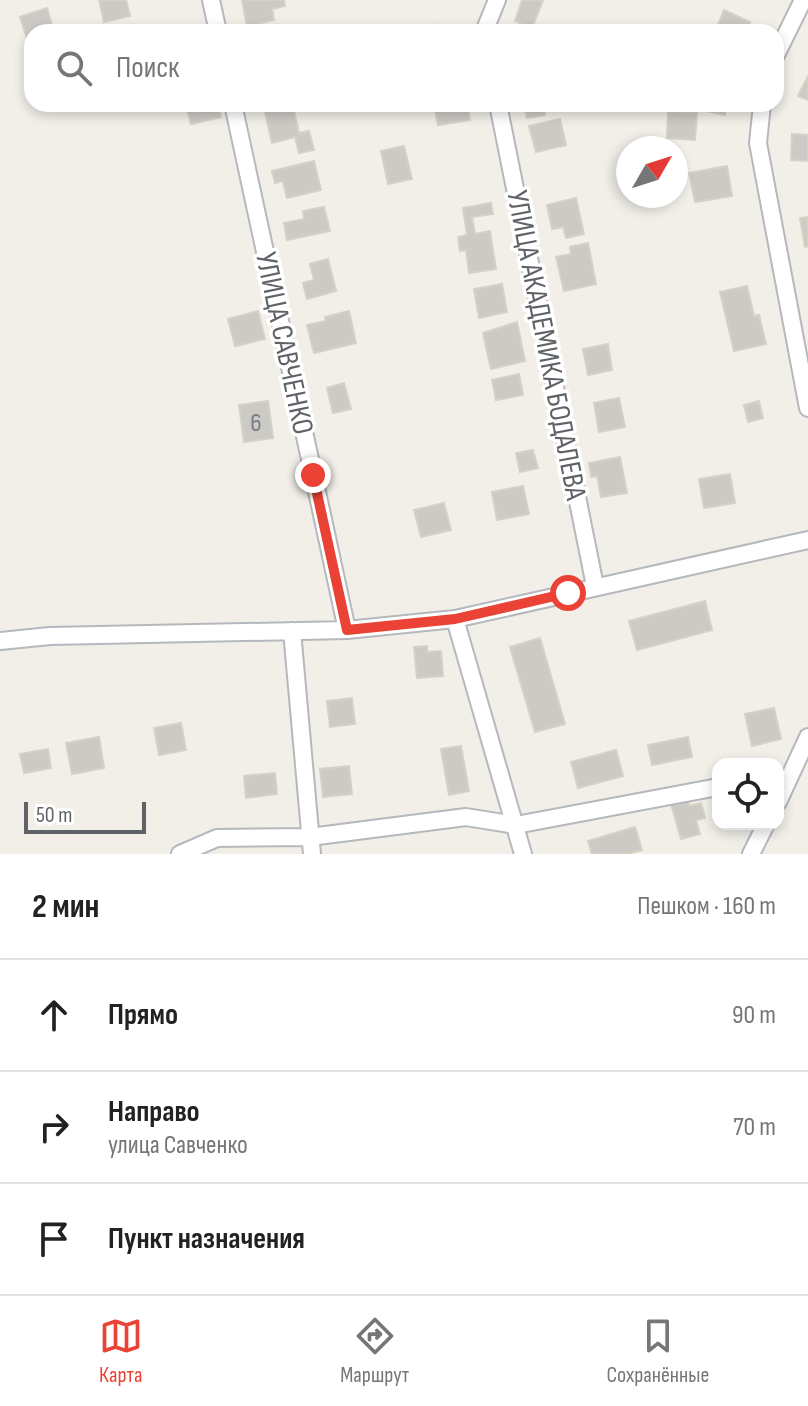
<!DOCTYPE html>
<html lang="ru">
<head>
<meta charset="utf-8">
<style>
	body { margin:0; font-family:"Sofia Sans Condensed",sans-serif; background:#f6f6f6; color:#222 }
	.controls { position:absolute; right:24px; bottom:24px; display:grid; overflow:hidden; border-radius:16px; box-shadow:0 4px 12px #0003 }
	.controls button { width:72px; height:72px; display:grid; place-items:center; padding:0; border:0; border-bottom:2px solid #e0e0e0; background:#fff; color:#222; font:40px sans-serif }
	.compass { position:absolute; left:616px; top:136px; width:72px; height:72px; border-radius:50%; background:#fff; box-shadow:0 4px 12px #0003; rotate:51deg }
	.scale { position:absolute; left:24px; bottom:20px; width:122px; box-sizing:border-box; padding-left:8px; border:4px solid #5f6368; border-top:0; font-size:22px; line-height:28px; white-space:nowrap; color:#5f6368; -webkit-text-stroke:6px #fff; paint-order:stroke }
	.stop { position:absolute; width:24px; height:24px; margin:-18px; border:6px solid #ea4335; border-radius:50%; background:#fff }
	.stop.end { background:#ea4335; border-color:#fff; box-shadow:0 2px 8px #0008 }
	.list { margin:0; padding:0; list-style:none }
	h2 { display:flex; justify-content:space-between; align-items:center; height:104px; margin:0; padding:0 32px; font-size:34px }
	h2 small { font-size:26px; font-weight:400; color:#767676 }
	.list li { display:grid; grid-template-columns:52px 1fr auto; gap:24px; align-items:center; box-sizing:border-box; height:112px; padding:0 32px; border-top:2px solid #e0e0e0 }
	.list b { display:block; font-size:30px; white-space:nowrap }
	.list p { margin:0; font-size:26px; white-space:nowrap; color:#767676 }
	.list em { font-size:26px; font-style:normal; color:#767676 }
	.icon { flex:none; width:44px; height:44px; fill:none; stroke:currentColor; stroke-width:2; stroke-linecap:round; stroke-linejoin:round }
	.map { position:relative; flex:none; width:808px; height:854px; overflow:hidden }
	.search { position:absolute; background:#fff; box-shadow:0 4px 12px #0003; left:24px; right:24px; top:24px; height:88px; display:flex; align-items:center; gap:20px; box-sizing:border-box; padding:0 28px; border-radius:24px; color:#767676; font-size:30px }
	.sheet { height:440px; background:#fff }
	nav { display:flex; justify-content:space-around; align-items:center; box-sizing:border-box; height:112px; border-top:2px solid #e0e0e0; background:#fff; font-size:22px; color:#767676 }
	nav a { display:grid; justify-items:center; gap:4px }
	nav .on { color:#ea4335 }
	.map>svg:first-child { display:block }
</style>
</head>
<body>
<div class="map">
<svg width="808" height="854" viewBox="0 0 808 854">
	<rect width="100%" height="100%" fill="#f1efe8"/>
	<path fill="#cccac5" stroke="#d6d1c6" stroke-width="2" d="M99 0H126L130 16 104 22Z
		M242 0H284L285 6 272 9 274 20 247 26Z
		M522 0H543L532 28 515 21Z
		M47 8 54 32H32V54L20 17Z
		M724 10 750 22 746 32H715Z
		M433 25 435 32H420L419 28Z
		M808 76V100L798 96Z
		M186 104H218L221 117 191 124Z
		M434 104H467L470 120 438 125Z
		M524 104H543L545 115 527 118Z
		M702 104H727L725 115 701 110Z
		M293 106 299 133 309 131 314 150 299 153 295 137 272 143 265 112Z
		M668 112 697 113 695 140 667 138Z
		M560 119 566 145 536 152 529 126Z
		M792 134 808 135V161L791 160Z
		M404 146 412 179 388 184 381 151Z
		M314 161 321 190 287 198 283 181 275 183 272 171Z
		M727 166 732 196 695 202 689 173Z
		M576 198 584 234 566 238 563 227 552 229 547 205Z
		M491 203 493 214 472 217 475 234 490 231 496 269 469 273 466 250 460 251 458 237 467 235 463 208Z
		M324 207 330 231 287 240 284 223 304 219 303 211Z
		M808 217V246L805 247 800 218Z
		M588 243 596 284 564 291 556 257 571 254 570 247Z
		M328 259 336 291 307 299 303 283 314 280 310 264Z
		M502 284 507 312 479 318 474 289Z
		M747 286 754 316 759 315 766 344 734 351 720 292Z
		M258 311 265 339 235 346 228 319Z
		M349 311 356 343 314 353 307 325 326 321 325 317Z
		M517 322 525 361 491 369 483 333Z
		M608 344 612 370 588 375 583 349Z
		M519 374 523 395 496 400 492 380Z
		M344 383 351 409 333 413 327 388Z
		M619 398 625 427 599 432 594 403Z
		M268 401 273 438 244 442 239 405Z
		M759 401 763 418 748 422 744 405Z
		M533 450 538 468 520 472 516 453Z
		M620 457 627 493 601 497 597 476 591 477 589 463Z
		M730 474 735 503 704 508 699 479Z
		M523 486 529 514 497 520 492 492Z
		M444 503 451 530 421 537 414 510Z
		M705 601 712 630 637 650 629 621Z
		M540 638 565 724 535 732 510 647Z
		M427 646V652L441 651 443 676 417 678 414 647Z
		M352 698 355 724 330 727 327 701Z
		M774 708 781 739 752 746 745 714Z
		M181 723 186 750 159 755 154 728Z
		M99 737 104 768 72 774 66 743Z
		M688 737 692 757 652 765 648 745Z
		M461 746 469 791 449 795 441 749Z
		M48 749 51 768 24 773 20 754Z
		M616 750 623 776 578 788 571 762Z
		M349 766 352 794 323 797 320 769Z
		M275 773 277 794 246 798 244 776Z
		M688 800 689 806 701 803 705 818 696 820 700 834 681 839 671 804Z
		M635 827 642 850 627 854H592L588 841Z"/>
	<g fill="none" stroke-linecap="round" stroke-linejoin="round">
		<g stroke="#b5b8bc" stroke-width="20">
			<path id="minor" d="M211 0 218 32
				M484 32 497 0
				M776 55 803 0
				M233 104 347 630
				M498 104 595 586
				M762 104 758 143 808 408
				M455 619 523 854
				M292 631 312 854
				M0 641 50 636 347 630 455 619 808 540
				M778 802 808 737
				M180 854 217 838 310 837 466 817 516 825 718 787
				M751 854 766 824"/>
		</g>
		<use href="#minor" stroke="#fff" stroke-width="16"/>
	</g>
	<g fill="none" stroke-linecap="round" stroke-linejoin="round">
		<path stroke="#ea4335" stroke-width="10" d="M313 475 347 630 455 619 568 593"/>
	</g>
	<g text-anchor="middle" stroke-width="7" stroke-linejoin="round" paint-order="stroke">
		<g font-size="26" fill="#7a7d7f">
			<text x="256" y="431">6</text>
		</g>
		<g font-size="30" fill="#5f6368" stroke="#fff">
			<text transform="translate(285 343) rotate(78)" y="10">УЛИЦА САВЧЕНКО</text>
			<text transform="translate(547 345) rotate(79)" y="10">УЛИЦА АКАДЕМИКА БОДАЛЕВА</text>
		</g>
	</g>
</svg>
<div class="controls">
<button><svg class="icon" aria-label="locate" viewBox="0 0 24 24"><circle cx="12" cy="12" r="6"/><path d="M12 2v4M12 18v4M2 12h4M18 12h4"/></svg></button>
</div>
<svg class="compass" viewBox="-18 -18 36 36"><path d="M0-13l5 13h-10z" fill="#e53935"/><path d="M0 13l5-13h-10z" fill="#767676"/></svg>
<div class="scale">50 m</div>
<div class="stop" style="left:568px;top:593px"></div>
<div class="stop end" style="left:313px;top:475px"></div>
<div class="search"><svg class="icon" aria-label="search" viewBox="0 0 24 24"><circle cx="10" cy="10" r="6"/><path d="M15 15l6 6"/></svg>Поиск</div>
</div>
<section class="sheet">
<h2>2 мин<small>Пешком · 160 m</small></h2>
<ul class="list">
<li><svg class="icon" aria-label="ahead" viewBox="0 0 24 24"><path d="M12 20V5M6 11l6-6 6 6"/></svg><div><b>Прямо</b></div><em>90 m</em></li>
<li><svg class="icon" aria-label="right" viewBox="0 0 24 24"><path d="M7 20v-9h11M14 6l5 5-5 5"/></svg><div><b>Направо</b><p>улица Савченко</p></div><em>70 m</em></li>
<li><svg class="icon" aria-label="arrive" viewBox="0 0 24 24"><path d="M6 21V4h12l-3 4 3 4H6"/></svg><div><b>Пункт назначения</b></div></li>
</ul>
</section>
<nav>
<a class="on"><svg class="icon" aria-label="map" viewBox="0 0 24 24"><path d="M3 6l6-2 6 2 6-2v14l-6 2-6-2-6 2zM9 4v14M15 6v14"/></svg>Карта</a>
<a><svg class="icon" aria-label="directions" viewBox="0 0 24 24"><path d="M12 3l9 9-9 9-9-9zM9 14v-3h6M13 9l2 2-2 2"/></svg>Маршрут</a>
<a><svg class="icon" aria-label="saved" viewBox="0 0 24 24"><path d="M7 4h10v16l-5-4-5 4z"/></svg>Сохранённые</a>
</nav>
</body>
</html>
